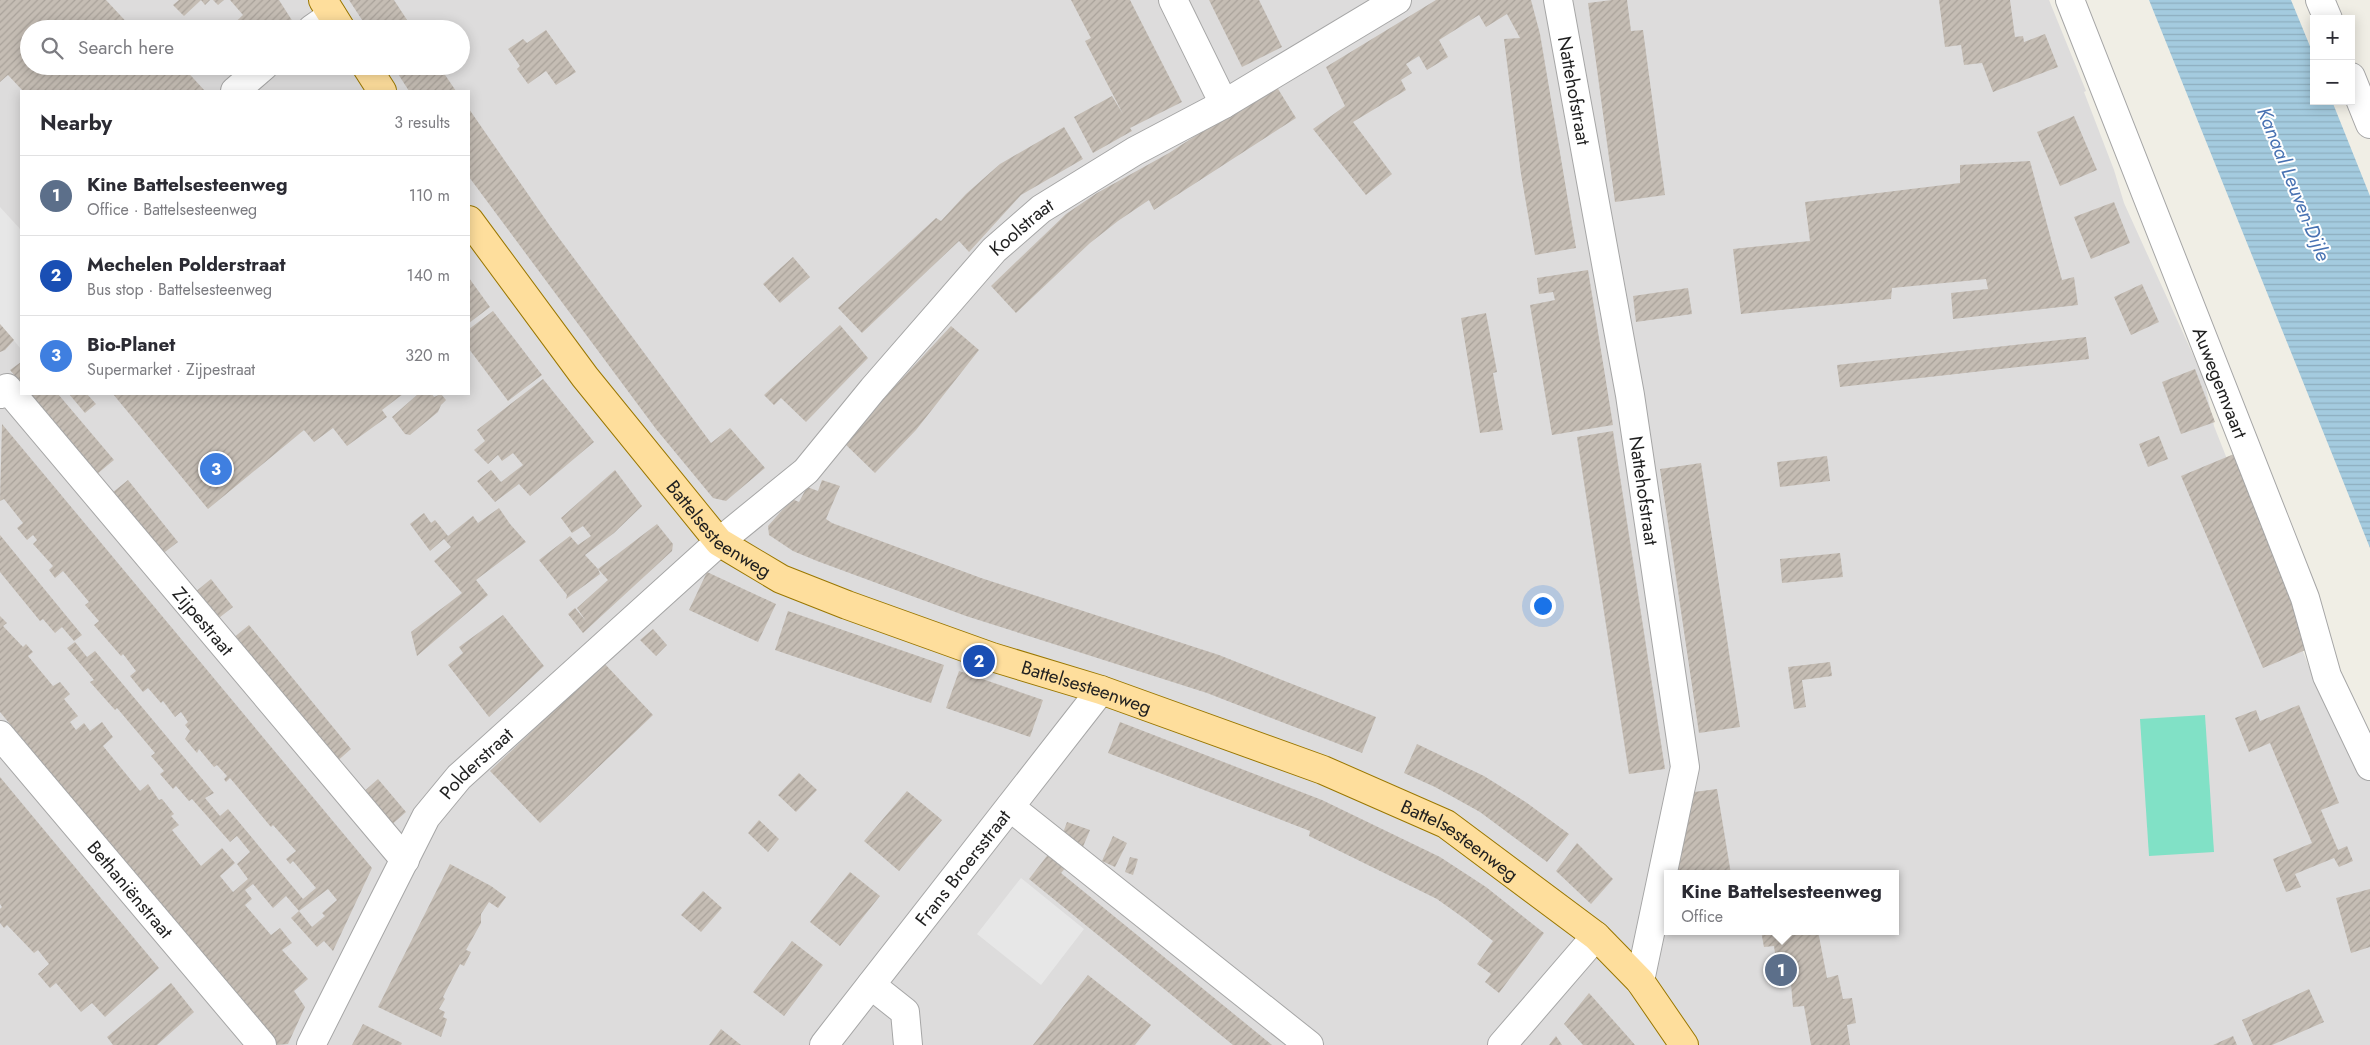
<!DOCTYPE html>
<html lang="en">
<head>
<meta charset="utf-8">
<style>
	body { margin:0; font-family:Jost,sans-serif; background:#f7f7f7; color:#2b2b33 }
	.controls { position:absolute; right:15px; top:15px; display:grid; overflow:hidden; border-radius:0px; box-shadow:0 2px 12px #0003 }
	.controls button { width:45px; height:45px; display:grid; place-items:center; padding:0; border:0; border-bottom:1px solid #e1e1e2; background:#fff; color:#2b2b33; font:25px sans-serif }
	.you { position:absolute; left:1542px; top:605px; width:18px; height:18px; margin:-12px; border:4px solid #fff; border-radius:50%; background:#1a73e8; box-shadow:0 0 0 8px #1a73e833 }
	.badge { display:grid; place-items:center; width:32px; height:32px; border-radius:50%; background:#111827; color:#fff; font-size:16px; font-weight:700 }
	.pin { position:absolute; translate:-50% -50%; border:2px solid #fff; box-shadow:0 1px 5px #0006 }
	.popup { position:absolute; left:1664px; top:870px; width:235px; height:65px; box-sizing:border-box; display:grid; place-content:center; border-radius:0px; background:#fff; filter:drop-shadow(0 1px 4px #0005); font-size:16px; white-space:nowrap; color:#7c7c81 }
	.popup b { font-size:19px; color:#2b2b33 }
	.popup::after { content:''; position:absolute; left:50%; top:100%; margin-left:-10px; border:10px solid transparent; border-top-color:#fff }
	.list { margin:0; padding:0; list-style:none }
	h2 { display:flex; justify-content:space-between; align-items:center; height:65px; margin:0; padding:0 20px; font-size:21px }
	h2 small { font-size:16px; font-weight:400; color:#7c7c81 }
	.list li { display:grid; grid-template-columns:32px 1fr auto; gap:15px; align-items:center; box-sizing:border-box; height:80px; padding:0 20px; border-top:1px solid #e1e1e2 }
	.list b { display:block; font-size:19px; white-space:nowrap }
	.list p { margin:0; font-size:16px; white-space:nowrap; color:#7c7c81 }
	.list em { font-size:16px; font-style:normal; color:#7c7c81 }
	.icon { flex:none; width:28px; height:28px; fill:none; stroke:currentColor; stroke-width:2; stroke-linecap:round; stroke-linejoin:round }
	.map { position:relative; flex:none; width:2370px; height:1045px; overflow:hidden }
	.search { position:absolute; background:#fff; box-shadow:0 2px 12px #0003; left:20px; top:20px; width:450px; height:55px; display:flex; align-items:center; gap:12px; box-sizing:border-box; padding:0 18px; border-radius:28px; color:#7c7c81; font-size:19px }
	.panel { position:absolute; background:#fff; box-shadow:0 2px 12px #0003; left:20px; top:90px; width:450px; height:305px; border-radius:0px }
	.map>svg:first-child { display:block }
</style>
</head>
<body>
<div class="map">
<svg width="2370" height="1045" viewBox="0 0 2370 1045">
	<defs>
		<pattern id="water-rules" width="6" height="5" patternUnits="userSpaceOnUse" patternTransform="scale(1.25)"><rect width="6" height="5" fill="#a4cbdf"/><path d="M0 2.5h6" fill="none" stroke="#8daebf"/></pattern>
		<pattern id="building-hatch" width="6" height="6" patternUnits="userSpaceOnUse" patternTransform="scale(1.25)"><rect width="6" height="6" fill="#c5bdb4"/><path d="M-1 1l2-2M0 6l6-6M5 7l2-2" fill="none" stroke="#a9a29a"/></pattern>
	</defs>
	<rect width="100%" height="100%" fill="#f0eee5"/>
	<path fill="#dddcdc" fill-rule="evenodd" d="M0 0H2049L2086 91 2084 92 2114 170 2124 203 2204 379 2214 426 2313 677 2370 770V1045H0ZM29 29H461V66H29ZM21 91H469V394H21ZM1667 874H1895V931H1667Z"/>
	<path fill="#81e1c6" d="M2205 715 2214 852 2149 856 2140 719Z"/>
	<path fill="#e7e7e7" d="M0 207 21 230V349L0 324Z
		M1021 878 1084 929 1041 985 977 934Z"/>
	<path fill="url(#water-rules)" d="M2149 0H2291L2314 56V101H2332L2370 196V548Z"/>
	<path fill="url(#building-hatch)" d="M0 0H106L133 29H29V66H182L205 91H23L8 75 0 82Z
		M179 0H210L205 5 201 0 184 16 173 5Z
		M213 0H224L218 5Z
		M230 0H279L293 22 286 29H228L243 15Z
		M349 0H394L413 29H368Z
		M1071 0H1130L1182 102 1130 128 1132 131 1093 153 1074 117 1112 96 1123 114 1085 41 1091 38Z
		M1209 0H1259L1282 47 1242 67Z
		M1436 0H1531L1540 34 1576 248 1535 255 1521 174 1504 39 1520 38 1507 14 1486 27 1479 15 1439 40 1448 57 1427 70 1419 56 1406 64 1412 73 1401 80 1406 90 1353 122 1392 174 1366 195 1313 129 1345 106 1326 67Z
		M1612 0H1627L1631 31 1643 30 1665 195 1615 202 1588 3Z
		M1939 0H2010L2015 37 2023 36 2024 42 2045 34 2058 67 1993 92 1982 63 1964 65 1961 45 1945 47Z
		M546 30 576 72 556 85 546 71 528 84 517 69 520 66 508 49 523 39 527 43Z
		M393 66H439L456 91H409Z
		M1275 84 1296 118 1154 210 1149 200 1118 221 1090 243 1016 313 991 286 1066 214 1097 193 1169 153Z
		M469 109 550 226 711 443 730 428 765 468 726 501 713 498 656 429 469 177Z
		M2074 116 2097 170 2060 186 2037 132Z
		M1064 127 1083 159 1021 195 969 252 959 241 862 333 838 308 936 218 941 221 966 194 1000 164Z
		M2030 161 2062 280 2074 277 2078 305 1953 319 1951 293 1988 289 1986 279 1892 288 1891 299 1741 314 1733 249 1810 241 1805 202 1960 183V165Z
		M2114 202 2130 243 2091 259 2074 217Z
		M793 257 810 277 780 303 763 284Z
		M1588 270 1613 425 1552 435 1530 305 1555 300 1553 292 1539 294 1537 278Z
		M469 278 490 307 469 323Z
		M2142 284 2159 322 2131 335 2114 297Z
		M1688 288 1692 314 1636 322 1633 296Z
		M493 311 542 375 508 401 469 349V329Z
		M1486 313 1497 372 1493 373 1503 430 1480 433 1461 318Z
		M0 324 14 340 5 350 0 352Z
		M840 325 868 358 806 422 781 398 774 405 764 395Z
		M951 326 979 350 916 430 875 473 843 442Z
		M2086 337 2089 359 1840 387 1837 365Z
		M21 362V383L10 370Z
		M2195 369 2215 422 2181 434 2162 382Z
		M543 379 594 442 530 496 519 484 495 502 477 481 491 470 501 482 523 465 513 453 502 461 498 455 488 464 474 450 485 441 477 430Z
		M30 394H58L114 460 97 474Z
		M69 394H87L96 404 85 413Z
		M113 394H403L382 410 387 417 347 446 333 428 314 442 304 430 208 509Z
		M418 394H432L434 397 441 394 446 400 441 405 438 412 410 435 405 434 392 417Z
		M2 424 372 868 333 951 324 941 317 947 291 918 299 911 312 927 325 916 322 913 337 900 328 889 299 911 286 896 273 908 253 884 245 890 252 899 245 905 271 935 280 928 292 943 282 950 308 979 294 991 305 1007 288 1044 277 1045 0 712V616L7 623 3 626 23 647 26 644 33 652 28 656 53 686 60 682 70 694 64 699 78 716 70 722 76 730 84 723 90 731 102 722 113 737 103 746 140 791 148 784 159 800 162 799 174 814 171 816 179 825 172 830 201 866 222 848 235 863 220 876 233 892 248 879 237 864 250 852 237 836 230 842 192 799 189 801 176 786 173 789 160 774 164 771 151 756 155 753 117 708 115 710 90 682 94 680 67 648 75 642 87 657 95 651 214 793 205 798 220 816 228 809 303 899 316 888 293 861 290 864 286 859 296 851 273 825 271 827 230 778 226 782 224 779 227 776 217 765 214 767 199 749 197 753 185 739 190 731 185 725 188 722 181 712 175 717 163 701 161 703 148 688 143 692 130 676 136 671 123 654 121 656 94 625 99 621 85 605 89 602 63 571 55 578 49 570 53 566 33 544 37 540 33 535 27 540 17 528 23 523 4 499 0 501Z
		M1613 431 1665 769 1629 774 1577 437Z
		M2159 436 2168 459 2148 467 2139 444Z
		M2234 454 2315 646 2263 668 2181 476Z
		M1827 456 1830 481 1780 487 1777 462Z
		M1701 463 1740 727 1699 733 1660 469Z
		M615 470 642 506 614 533 585 555 598 569 657 524 673 544 672 551 583 633 568 614 575 608 586 621 577 608 608 580 598 569 600 574 566 599 567 595 539 560 570 536 578 545 591 536 583 526 572 533 561 518Z
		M128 480 178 542 161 555 112 493Z
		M822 480 840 486 826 519 832 523 981 578 1219 655 1376 717 1362 753 1207 693 966 616 817 561 793 551 769 535 768 526 792 499 799 502 807 487 818 491Z
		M499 508 510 524 526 542 476 580 488 595 417 656 411 632 462 593 434 561 451 547 444 539 430 551 410 524 424 513 431 523 435 520 448 536 473 516 478 523Z
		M0 535 82 635 74 641 62 627 55 633 43 619 40 621 0 572Z
		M1840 553 1843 577 1782 583 1780 559Z
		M707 572 776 604 758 642 689 610Z
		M211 579 233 607 215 621 194 593Z
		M788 611 944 665 931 703 775 650Z
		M503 615 544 666 489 717 448 665 463 653 459 647Z
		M249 625 351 749 335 763 232 639Z
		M653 629 667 645 656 656 640 640Z
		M1830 662 1832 676 1802 680 1806 707 1794 709 1788 667Z
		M604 663 653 715 540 823 490 771Z
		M959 671 1043 700 1030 737 946 708Z
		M2299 705 2339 803 2321 810 2338 850 2347 846 2353 861 2339 867 2334 858 2295 874 2301 887 2286 892 2273 859 2312 843 2270 743 2249 752 2235 718 2256 710 2260 721Z
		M1120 722 1322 800 1440 857 1486 887 1544 933 1499 993 1485 982 1491 974 1477 964 1493 941 1465 919 1437 899 1309 836 1310 831 1108 753Z
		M1417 744 1484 776 1527 803 1569 834 1547 862 1480 812 1435 787 1404 773Z
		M799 773 817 790 796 812 778 795Z
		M0 777 159 968 105 1017 92 1003 81 1012 56 983 50 988 38 974 49 964 38 950 34 953 7 925 4 928 0 923V909L2 907 0 904Z
		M378 779 406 812 389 827 361 794Z
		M1717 789 1731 874H1675L1694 792Z
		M907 791 942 820 899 871 864 841Z
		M759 820 779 839 768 852 748 833Z
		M1067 822 1090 830 1082 849 1060 841Z
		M1113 836 1127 843 1115 867 1102 861Z
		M1577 843 1613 879 1591 904 1556 871Z
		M1050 852 1067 866 1061 873 1272 1045H1233L1029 879Z
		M1130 857 1138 859 1133 875 1125 872Z
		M450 864 491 886 506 897 498 908 489 902 481 914V923L466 950 471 952 464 966 460 964 443 997 445 999 439 1009 445 1012 443 1017 447 1019 441 1037 378 1007Z
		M850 872 880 896 840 946 810 922Z
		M2370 889V947L2351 953 2336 898Z
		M703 891 722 908 701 932 681 915Z
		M1761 931H1818L1827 978 1838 975 1843 999 1852 998 1856 1023 1847 1025 1850 1045H1811L1804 1006 1793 1007 1791 984 1780 986 1774 946 1764 947Z
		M792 941 823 965 784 1016 753 992Z
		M1088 975 1151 1025 1135 1045H1033Z
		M171 983 194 1012 157 1045H113L107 1037Z
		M2309 989 2324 1022 2272 1045H2253L2242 1020Z
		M1589 993 1629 1038 1635 1045H1583L1564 1024Z
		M363 1024 402 1043 401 1045H352Z
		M721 1029 741 1045H709Z
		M1556 1036 1562 1045H1549Z
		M2233 1036 2237 1045H2213Z"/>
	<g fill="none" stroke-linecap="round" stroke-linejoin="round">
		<g stroke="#a6a6a6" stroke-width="30">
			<g id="minor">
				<path d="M1173 0 1224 104"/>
				<path id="s1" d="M1558 0 1630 395 1685 767 1640 981"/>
				<path id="s2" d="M2070 0 2305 598 2327 676 2370 766"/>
				<path d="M2320 0 2328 19"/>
				<path d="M312 29 332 15"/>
				<path d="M2351 77 2370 124"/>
				<path d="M235 91 264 66"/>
				<path id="s3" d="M0 394 7 388 405 860"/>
				<path id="s4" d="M0 735 262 1045"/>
				<path d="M1010 807 1309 1045"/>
				<path d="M871 985 905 1012 908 1045"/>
				<path id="s5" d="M311 1045 426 817 459 777 719 542 806 471 873 389 994 250 1041 209 1135 151 1224 104 1397 0"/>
				<path id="s6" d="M824 1045 1101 690"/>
				<path d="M1502 1045 1596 936"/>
			</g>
		</g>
		<g stroke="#9a7700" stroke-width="30">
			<g id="major">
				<path d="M323 0 341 29"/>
				<path d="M366 66 382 91"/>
				<path id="s7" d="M469 220 585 377 719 542 781 579 847 605 992 657 1101 690 1323 770 1446 824 1596 936 1640 981 1684 1045"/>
			</g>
		</g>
		<use href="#minor" stroke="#fff" stroke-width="28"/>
		<use href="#major" stroke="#fede9c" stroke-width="28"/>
	</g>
	<g text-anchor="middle" stroke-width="4" stroke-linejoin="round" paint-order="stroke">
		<g font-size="19" fill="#1f1f1f" stroke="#fff">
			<text dy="7" stroke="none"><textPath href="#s1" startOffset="92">Nattehofstraat</textPath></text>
			<text dy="7" stroke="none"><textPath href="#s5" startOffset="1096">Koolstraat</textPath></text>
			<text dy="7" stroke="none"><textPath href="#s2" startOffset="411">Auwegemvaart</textPath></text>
			<text dy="7" stroke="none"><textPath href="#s1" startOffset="498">Nattehofstraat</textPath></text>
			<text dy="7" stroke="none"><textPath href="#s7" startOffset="399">Battelsesteenweg</textPath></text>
			<text dy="7" stroke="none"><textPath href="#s3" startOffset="314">Zijpestraat</textPath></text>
			<text dy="7" stroke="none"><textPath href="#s7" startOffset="804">Battelsesteenweg</textPath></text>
			<text dy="7" stroke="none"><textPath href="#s5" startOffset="329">Polderstraat</textPath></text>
			<text dy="7" stroke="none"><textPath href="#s7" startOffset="1209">Battelsesteenweg</textPath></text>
			<text dy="7" stroke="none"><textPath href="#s6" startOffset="225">Frans Broersstraat</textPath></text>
			<text dy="7" stroke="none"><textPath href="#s4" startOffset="202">Bethaniënstraat</textPath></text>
		</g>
		<g font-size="20" font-style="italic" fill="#4872b2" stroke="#fff">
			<text transform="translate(2294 184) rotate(68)" y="7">Kanaal Leuven-Dijle</text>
		</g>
	</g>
</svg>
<div class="controls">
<button>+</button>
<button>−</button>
</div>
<div class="you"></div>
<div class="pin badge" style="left:1781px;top:970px;background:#5c6f8a">1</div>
<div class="popup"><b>Kine Battelsesteenweg</b>Office</div>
<div class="pin badge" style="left:979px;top:661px;background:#1a4fb4">2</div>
<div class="pin badge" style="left:216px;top:469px;background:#3f7fe0">3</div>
<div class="search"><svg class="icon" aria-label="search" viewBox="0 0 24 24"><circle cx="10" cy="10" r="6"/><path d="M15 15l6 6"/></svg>Search here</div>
<section class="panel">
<h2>Nearby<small>3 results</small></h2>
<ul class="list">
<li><span class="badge" style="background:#5c6f8a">1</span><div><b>Kine Battelsesteenweg</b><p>Office · Battelsesteenweg</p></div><em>110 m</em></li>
<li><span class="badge" style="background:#1a4fb4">2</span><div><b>Mechelen Polderstraat</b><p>Bus stop · Battelsesteenweg</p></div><em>140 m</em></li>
<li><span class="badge" style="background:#3f7fe0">3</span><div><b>Bio-Planet</b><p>Supermarket · Zijpestraat</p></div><em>320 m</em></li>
</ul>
</section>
</div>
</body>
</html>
